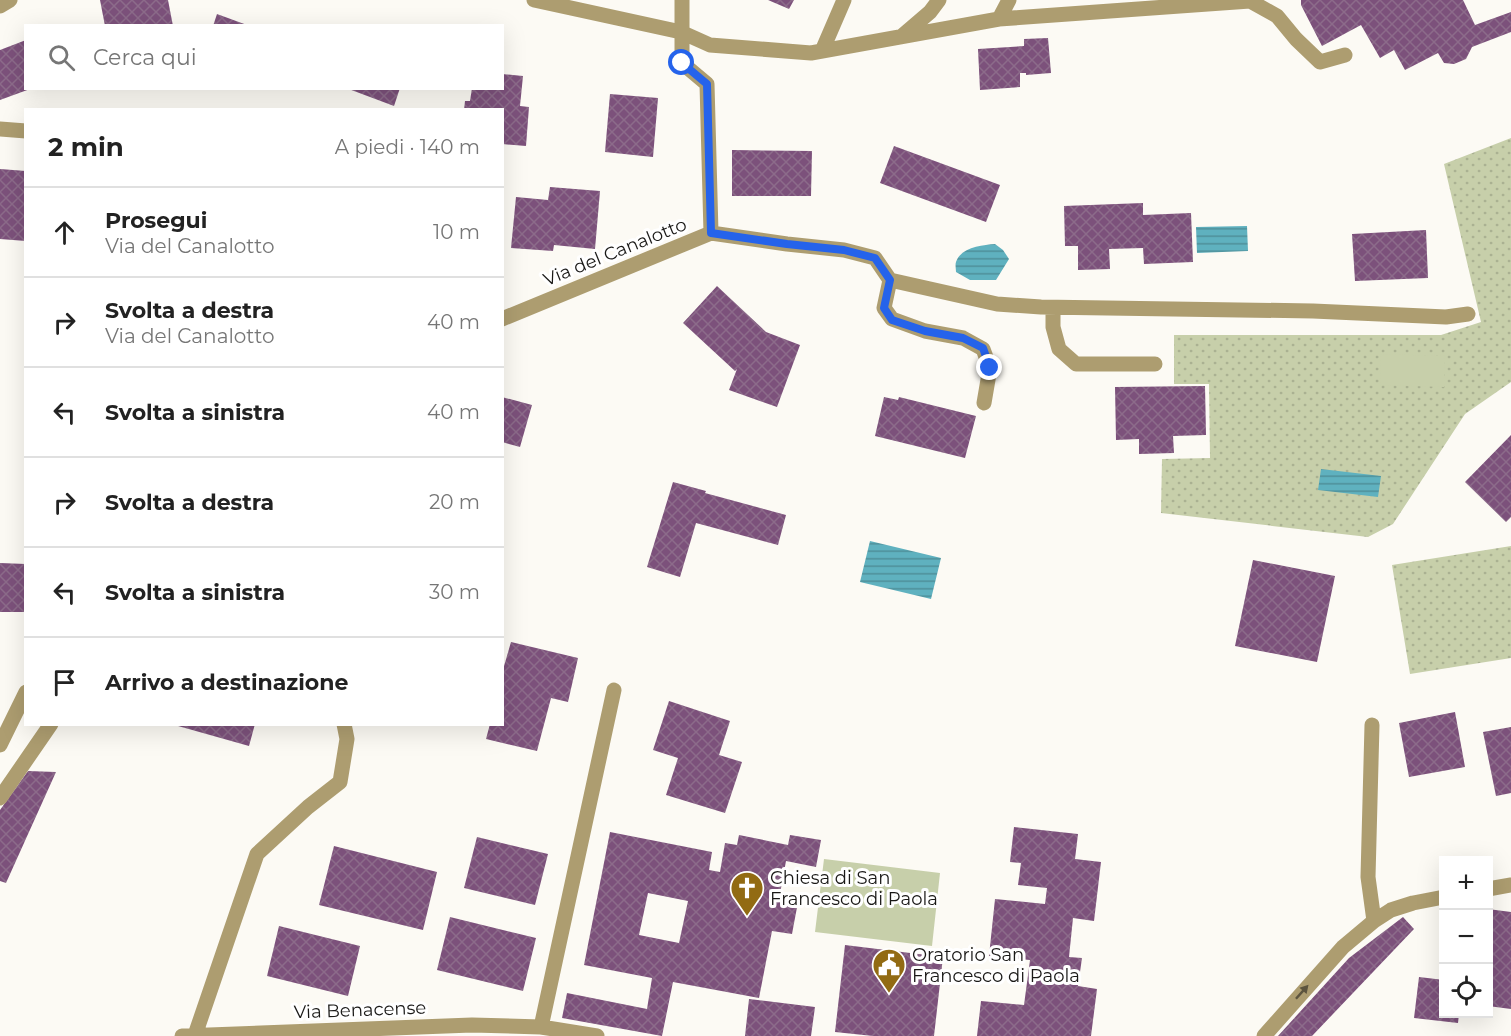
<!DOCTYPE html>
<html lang="it">
<head>
<meta charset="utf-8">
<style>
	body { margin:0; font-family:Montserrat,sans-serif; background:#f2f2f2; color:#222 }
	.controls { position:absolute; right:18px; bottom:18px; display:grid; overflow:hidden; border-radius:0px; box-shadow:0 6px 24px #0002 }
	.controls button { width:54px; height:54px; display:grid; place-items:center; padding:0; border:0; border-bottom:2px solid #e0e0e0; background:#fff; color:#222; font:30px sans-serif }
	.stop { position:absolute; width:18px; height:18px; margin:-14px; border:4px solid #2563eb; border-radius:50%; background:#fff }
	.stop.end { background:#2563eb; border-color:#fff; box-shadow:0 2px 6px #0008 }
	.list { margin:0; padding:0; list-style:none }
	h2 { display:flex; justify-content:space-between; align-items:center; height:78px; margin:0; padding:0 24px; font-size:26px }
	h2 small { font-size:20px; font-weight:400; color:#767676 }
	.list li { display:grid; grid-template-columns:39px 1fr auto; gap:18px; align-items:center; box-sizing:border-box; height:90px; padding:0 24px; border-top:2px solid #e0e0e0 }
	.list b { display:block; font-size:22px; white-space:nowrap }
	.list p { margin:0; font-size:20px; white-space:nowrap; color:#767676 }
	.list em { font-size:20px; font-style:normal; color:#767676 }
	.icon { flex:none; width:33px; height:33px; fill:none; stroke:currentColor; stroke-width:2; stroke-linecap:round; stroke-linejoin:round }
	.map { position:relative; flex:none; width:1511px; height:1036px; overflow:hidden }
	.search { position:absolute; background:#fff; box-shadow:0 6px 24px #0002; left:24px; top:24px; width:480px; height:66px; display:flex; align-items:center; gap:15px; box-sizing:border-box; padding:0 21px; border-radius:0px; color:#767676; font-size:22px }
	.panel { position:absolute; background:#fff; box-shadow:0 6px 24px #0002; left:24px; top:108px; width:480px; height:618px; border-radius:0px }
	.map>svg:first-child { display:block }
</style>
</head>
<body>
<div class="map">
<svg width="1511" height="1036" viewBox="0 0 1511 1036">
	<defs>
		<pattern id="grass-dots" width="8" height="8" patternUnits="userSpaceOnUse" patternTransform="scale(1.5)"><rect width="8" height="8" fill="#c7cfaa"/><path d="M2 2h.1M6 6h.1" fill="none" stroke="#aab192" stroke-width="1.8" stroke-linecap="round"/></pattern>
		<pattern id="water-rules" width="6" height="5" patternUnits="userSpaceOnUse" patternTransform="scale(1.5)"><rect width="6" height="5" fill="#5fb1bf"/><path d="M0 2.5h6" fill="none" stroke="#4e8f9a"/></pattern>
		<pattern id="building-cross-hatch" width="8" height="8" patternUnits="userSpaceOnUse" patternTransform="scale(1.5)"><rect width="8" height="8" fill="#7c517b"/><path d="M0 0l8 8M0 8l8-8" fill="none" stroke="#8c6b8a"/></pattern>
	</defs>
	<rect width="100%" height="100%" fill="#fcfaf4"/>
	<path fill="url(#grass-dots)" d="M1511 138V382L1465 414 1393 524 1368 537 1161 513 1162 459 1210 458 1209 384H1174V335H1441L1481 322 1444 164Z
		M1511 546V658L1410 674 1392 565Z"/>
	<path fill="#c7cfaa" d="M1381 354 1445 356 1444 387 1380 385Z
		M824 859 940 873 932 946 815 932Z"/>
	<path fill="url(#water-rules)" d="M1247 226 1248 251 1197 253 1196 227Z
		M995 244 1003 250 1009 259 996 280H970L956 272C956 269 955 265 956 262 961 247 982 245 995 244Z
		M1321 469 1381 476 1378 497 1318 490Z
		M870 541 941 558 931 599 860 582Z"/>
	<path fill="url(#building-cross-hatch)" fill-rule="evenodd" d="M100 0H168L173 26H105Z
		M768 0H794L789 9Z
		M1301 0H1463L1475 25 1511 12V32L1472 47 1466 59 1454 64 1444 63 1438 53 1405 70 1394 50 1380 58 1361 25 1322 46 1301 5Z
		M217 14 247 25V26H213Z
		M1048 38 1051 73 1026 75V73H1020V87L980 90 978 49 1024 46V39Z
		M26 40V88L30 89 0 100V50Z
		M502 74 523 76 520 106 529 107 526 146 502 144V110H464L465 101H470L472 88H502Z
		M346 88H400L394 106Z
		M610 94 658 98 653 157 605 152Z
		M894 146 1000 185 986 222 880 183Z
		M732 150 812 151 811 196H732Z
		M0 169 26 171V241L0 239Z
		M550 187 600 191 595 249 554 245 553 251 511 248 516 197 548 200Z
		M1143 203V215L1191 213 1193 262 1144 264 1143 248 1109 249 1110 269 1078 270V246H1065L1064 206Z
		M1426 230 1428 278 1355 281 1352 234Z
		M717 286 766 332 800 345 777 407 729 390 737 369 735 371 683 323Z
		M1205 386 1206 435 1173 436 1174 453 1139 454V439L1116 440 1115 387Z
		M502 397 532 405 520 447 502 442Z
		M884 397 898 400 899 397 976 416 965 458 875 436Z
		M1511 435V517L1506 522 1465 482Z
		M673 482 706 491 705 493 786 515 778 545 696 523 680 577 647 567Z
		M1253 560 1335 576 1317 662 1235 646Z
		M0 563 26 564V612H0Z
		M511 642 578 658 568 702 551 698 537 751 486 739 490 724H502V673Z
		M669 701 730 721 719 755 742 762 725 813 666 795 678 758 653 750Z
		M1455 712 1465 767 1409 777 1399 723Z
		M171 724H255L249 746Z
		M1511 727V793L1496 796 1483 732Z
		M28 771 56 772 6 883 0 881V810Z
		M1014 827 1078 834 1075 859 1101 862 1094 921 1073 918 1069 957 1082 958 1078 986 1097 989 1091 1036H977L981 1001 1024 1005 1030 960 989 956 995 899 1045 904 1047 888 1018 885 1021 863 1010 862Z
		M610 832 712 852 709 870 720 872 725 843 737 845 739 835 788 845 790 835 821 840 816 867 786 861 779 899 798 902 792 934 772 931 759 998 673 982 662 1036 562 1018 567 993 647 1009 652 978 584 965ZM648 893 688 901 679 943 639 935Z
		M477 837 548 854 535 905 464 888Z
		M334 846 437 872 423 930 319 905Z
		M1488 909 1511 912V1009L1488 1006Z
		M450 917 536 938 523 991 437 970Z
		M1403 917 1414 929 1312 1036H1278L1349 958Z
		M279 926 360 946 348 996 267 976Z
		M845 945 943 957 934 1036H873L835 1032Z
		M1419 977 1444 980V1014H1459L1458 1023 1414 1018Z
		M749 999 815 1007 811 1036H745Z"/>
	<g fill="none" stroke-linecap="round" stroke-linejoin="round">
		<path stroke="#ad9d70" stroke-width="15" d="M534 0 681 32 710 45 811 53 999 19 1250 1 1277 16 1296 39 1320 62 1345 55
			M0 6 10 0
			M999 19 1009 0
			M902 36 930 12 939 0
			M822 51 844 0
			M0 129 26 131
			M711 233 787 244 844 250 875 258 890 280 997 304 1041 307 1313 311 1446 317 1468 314
			M890 280 884 308 892 319 925 331 963 338 983 349 990 368 984 403
			M1053 308V327L1059 349 1076 364H1155
			M502 319 711 233 707 84 682 63V0
			M1372 725 1368 877 1374 921
			M0 745 26 692
			M0 798 51 724
			M1488 889 1511 885
			M541 1027 614 690
			M195 1035 257 854 308 807 340 782 347 739 344 724
			M182 1036 472 1025 541 1027 597 1036
			M1264 1036 1343 947 1374 921 1391 910 1413 903 1444 897"/>
	</g>
	<defs><path id="oneway-solid" d="M-6-.8H1V-3.2L6.5 0L1 3.2V.8H-6Z" transform="scale(1.5)"/></defs>
	<use fill="#5c543e" href="#oneway-solid" transform="translate(1302 992) rotate(-48)"/>
	<g fill="none" stroke-linecap="round" stroke-linejoin="round">
		<path stroke="#2563eb" stroke-width="8" d="M682 63 707 84 711 233 787 244 844 250 875 258 890 280 884 308 892 320 925 331 963 338 983 348 990 368"/>
	</g>
	<defs>
		<g id="church-pin" transform="scale(1.725)"><path d="M0 17L-7.5 6A9.5 9.5 0 1 1 7.5 6Z" fill="#926b13" stroke="#fff"/><path d="M-1.2-6h2.4v3.5h3.3v2.4h-3.3V6h-2.4V-.1h-3.3v-2.4h3.3Z" fill="#fff"/></g>
		<g id="civic-pin" transform="scale(1.725)"><path d="M0 17L-7.5 6A9.5 9.5 0 1 1 7.5 6Z" fill="#926b13" stroke="#fff"/><path d="M-.6-6.5H3V-4.5H.6V-3L4-1V1h2V6H-6V1h2V-1L-.6-3ZM-1.2 2.5V6h2.4V2.5Z" fill="#fff"/></g>
	</defs>
	<g fill-rule="evenodd">
		<use href="#church-pin" x="747" y="888"/>
		<use href="#civic-pin" x="889" y="965"/>
	</g>
	<g text-anchor="middle" stroke-width="6" stroke-linejoin="round" paint-order="stroke">
		<g font-size="18" fill="#191816" stroke="#fff">
			<text transform="translate(615 252) rotate(-22)" y="6">Via del Canalotto</text>
			<text transform="translate(360 1010) rotate(-2)" y="6">Via Benacense</text>
		</g>
		<g font-size="18" fill="#191816" stroke="#fff" text-anchor="start">
			<text x="770" y="884">Chiesa di San<tspan x="770" dy="21">Francesco di Paola</tspan></text>
			<text x="912" y="961">Oratorio San<tspan x="912" dy="21">Francesco di Paola</tspan></text>
		</g>
	</g>
</svg>
<div class="controls">
<button>+</button>
<button>−</button>
<button><svg class="icon" aria-label="locate" viewBox="0 0 24 24"><circle cx="12" cy="12" r="6"/><path d="M12 2v4M12 18v4M2 12h4M18 12h4"/></svg></button>
</div>
<div class="stop" style="left:682px;top:63px"></div>
<div class="stop end" style="left:990px;top:368px"></div>
<div class="search"><svg class="icon" aria-label="search" viewBox="0 0 24 24"><circle cx="10" cy="10" r="6"/><path d="M15 15l6 6"/></svg>Cerca qui</div>
<section class="panel">
<h2>2 min<small>A piedi · 140 m</small></h2>
<ul class="list">
<li><svg class="icon" aria-label="ahead" viewBox="0 0 24 24"><path d="M12 20V5M6 11l6-6 6 6"/></svg><div><b>Prosegui</b><p>Via del Canalotto</p></div><em>10 m</em></li>
<li><svg class="icon" aria-label="right" viewBox="0 0 24 24"><path d="M7 20v-9h11M14 6l5 5-5 5"/></svg><div><b>Svolta a destra</b><p>Via del Canalotto</p></div><em>40 m</em></li>
<li><svg class="icon" aria-label="left" viewBox="0 0 24 24"><path d="M17 20v-9H6M10 6l-5 5 5 5"/></svg><div><b>Svolta a sinistra</b></div><em>40 m</em></li>
<li><svg class="icon" aria-label="right" viewBox="0 0 24 24"><path d="M7 20v-9h11M14 6l5 5-5 5"/></svg><div><b>Svolta a destra</b></div><em>20 m</em></li>
<li><svg class="icon" aria-label="left" viewBox="0 0 24 24"><path d="M17 20v-9H6M10 6l-5 5 5 5"/></svg><div><b>Svolta a sinistra</b></div><em>30 m</em></li>
<li><svg class="icon" aria-label="arrive" viewBox="0 0 24 24"><path d="M6 21V4h12l-3 4 3 4H6"/></svg><div><b>Arrivo a destinazione</b></div></li>
</ul>
</section>
</div>
</body>
</html>
